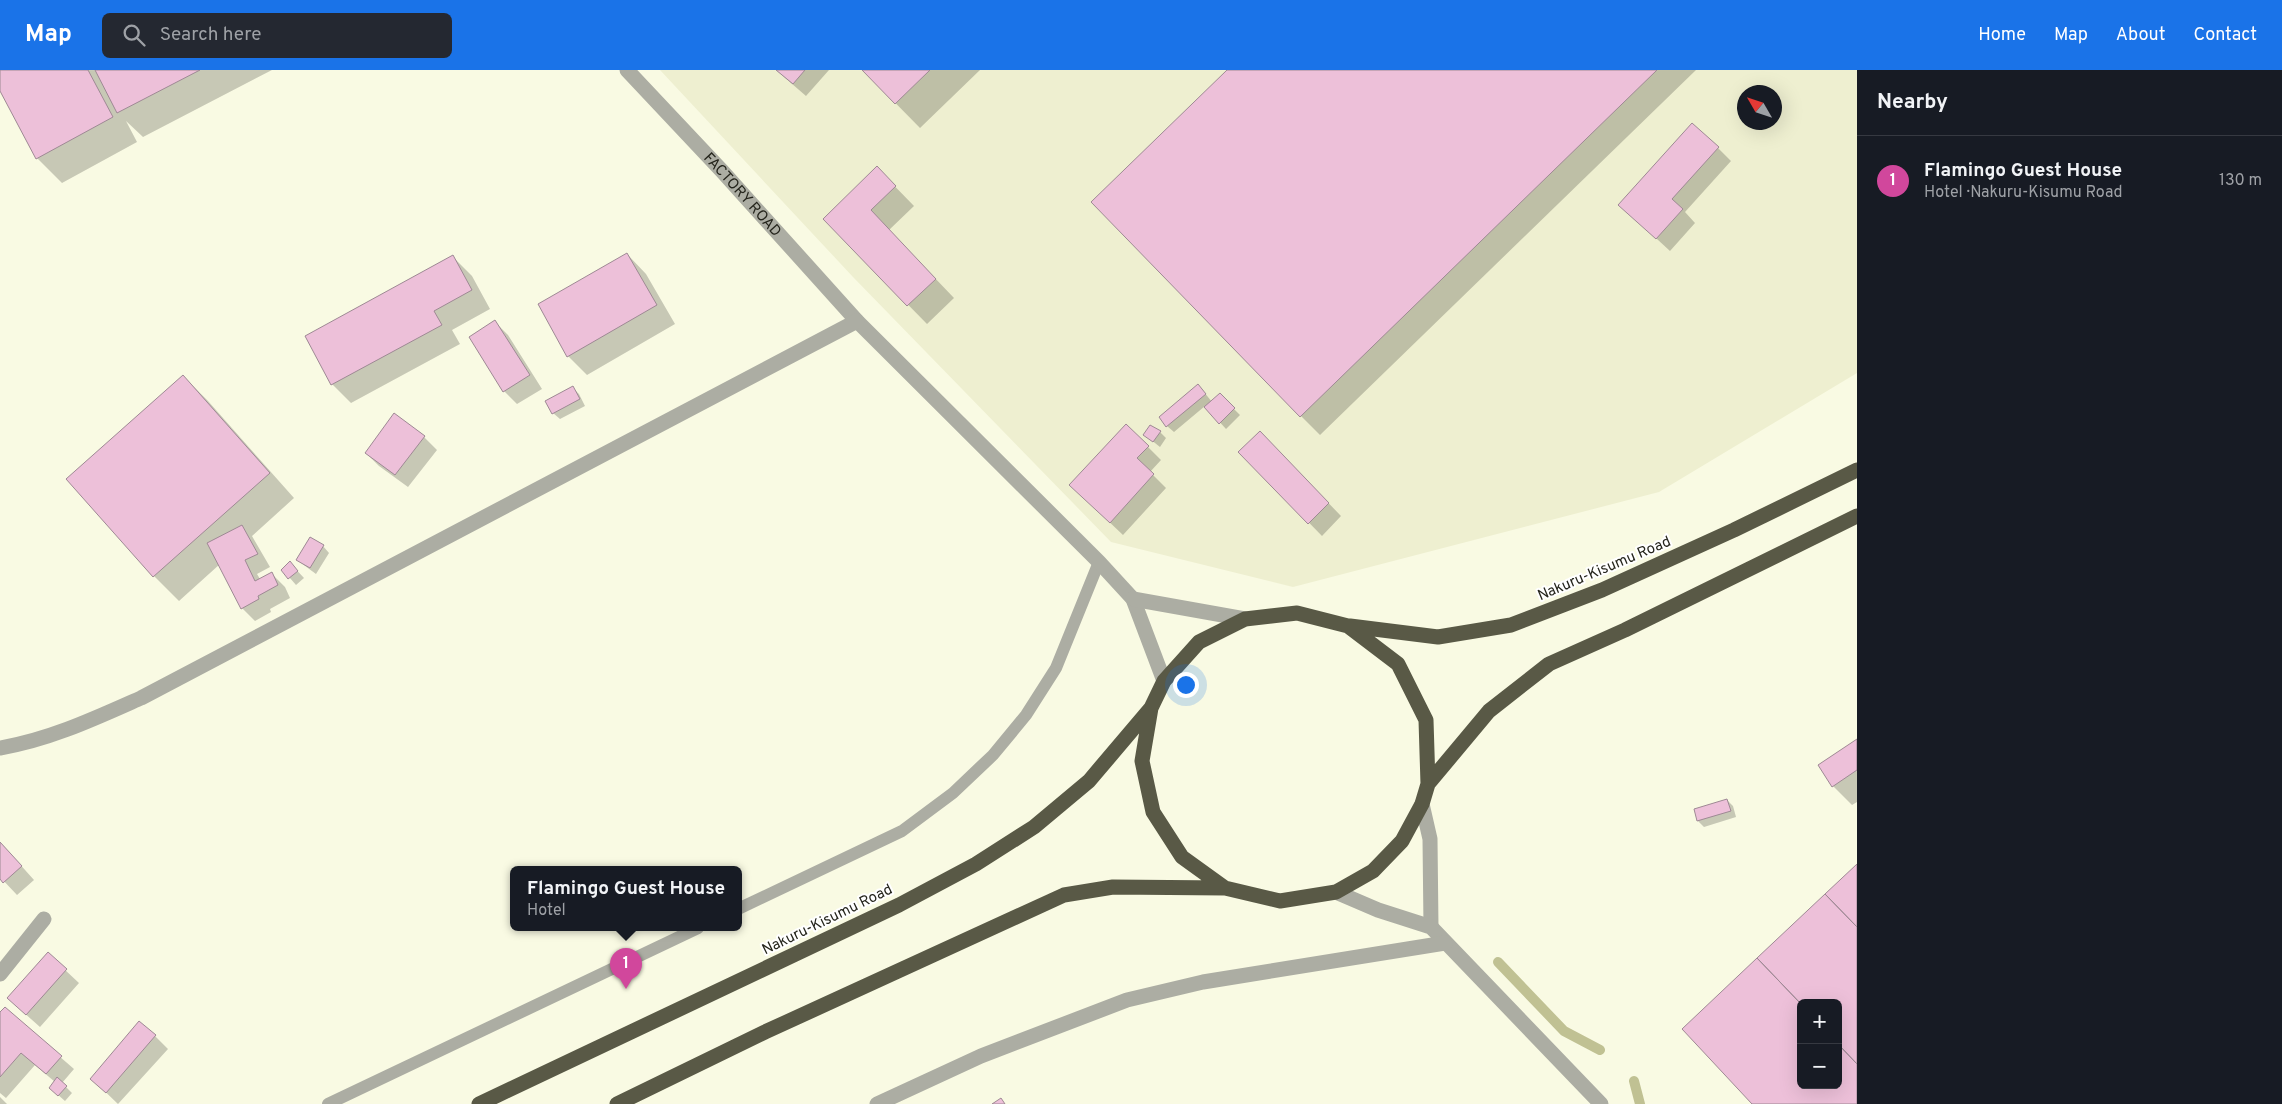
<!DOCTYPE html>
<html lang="en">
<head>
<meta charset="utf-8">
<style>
	body { margin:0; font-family:Overpass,sans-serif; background:#242831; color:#f1f3f6 }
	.controls { position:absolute; right:15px; bottom:15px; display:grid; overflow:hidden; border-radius:8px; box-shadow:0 5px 20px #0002 }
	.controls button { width:45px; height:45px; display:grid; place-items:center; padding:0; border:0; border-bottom:1px solid #363941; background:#171b24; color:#f1f3f6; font:25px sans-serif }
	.compass { position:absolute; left:1737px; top:15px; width:45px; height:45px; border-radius:50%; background:#171b24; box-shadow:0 5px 20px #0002; rotate:309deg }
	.you { position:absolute; left:1185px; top:614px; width:18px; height:18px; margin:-12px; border:4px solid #fff; border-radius:50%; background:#1a73e8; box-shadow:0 0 0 8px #1a73e833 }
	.badge { display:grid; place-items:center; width:32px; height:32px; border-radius:50%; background:#1a73e8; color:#fff; font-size:16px; font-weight:700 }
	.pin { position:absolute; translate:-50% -41px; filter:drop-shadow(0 1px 2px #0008) }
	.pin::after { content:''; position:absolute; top:26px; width:18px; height:15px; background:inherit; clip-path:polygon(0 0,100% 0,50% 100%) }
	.popup { position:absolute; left:510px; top:796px; width:232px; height:65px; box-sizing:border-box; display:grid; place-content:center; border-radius:8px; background:#171b24; filter:drop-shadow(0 1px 4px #0005); font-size:16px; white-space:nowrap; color:#9ea1a6 }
	.popup b { font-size:19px; color:#f1f3f6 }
	.popup::after { content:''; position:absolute; left:50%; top:100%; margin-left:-10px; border:10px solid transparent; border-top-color:#171b24 }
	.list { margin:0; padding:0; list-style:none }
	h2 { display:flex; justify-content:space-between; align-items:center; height:65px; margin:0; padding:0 20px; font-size:21px }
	h2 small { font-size:16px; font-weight:400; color:#9ea1a6 }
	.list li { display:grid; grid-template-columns:32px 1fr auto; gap:15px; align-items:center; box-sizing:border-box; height:90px; padding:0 20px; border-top:1px solid #363941 }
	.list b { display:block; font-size:19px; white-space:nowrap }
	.list p { margin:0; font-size:16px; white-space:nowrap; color:#9ea1a6 }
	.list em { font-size:16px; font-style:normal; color:#9ea1a6 }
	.icon { flex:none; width:28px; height:28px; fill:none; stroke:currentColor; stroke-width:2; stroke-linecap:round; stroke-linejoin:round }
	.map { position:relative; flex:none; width:1857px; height:1034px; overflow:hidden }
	header { display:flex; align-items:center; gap:30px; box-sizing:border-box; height:70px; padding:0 25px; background:#1a73e8; color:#fff }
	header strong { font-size:24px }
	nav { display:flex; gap:28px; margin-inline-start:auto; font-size:18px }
	.search { width:350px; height:45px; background:#242831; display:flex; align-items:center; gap:12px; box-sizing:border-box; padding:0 18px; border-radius:8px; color:#9ea1a6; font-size:19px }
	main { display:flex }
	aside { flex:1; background:#171b24 }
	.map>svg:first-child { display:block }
</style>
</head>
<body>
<header>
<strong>Map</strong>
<div class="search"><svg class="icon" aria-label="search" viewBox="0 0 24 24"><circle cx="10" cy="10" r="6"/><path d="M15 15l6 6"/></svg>Search here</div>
<nav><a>Home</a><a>Map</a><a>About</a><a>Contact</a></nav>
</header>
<main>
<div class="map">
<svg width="1857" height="1034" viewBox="0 0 1857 1034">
	<rect width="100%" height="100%" fill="#f9fae3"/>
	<path fill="#eeefd0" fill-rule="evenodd" d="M660 0H1857V303L1659 422 1293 517 1111 472 853 207ZM1744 22H1774V52H1744Z"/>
	<path fill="#0003" d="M0 0H272L143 67 126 51 137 72 62 113 37 88 0 18Z
		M776 0H829L806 26Z
		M863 0H980L920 58Z
		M1229 0H1696L1320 365 1301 346Z
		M1718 78 1731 91 1685 142 1695 153 1670 181 1620 135Z
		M877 98 914 136 889 160 954 228 927 254 824 149Z
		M627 184 646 204 675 254 587 305 568 286Z
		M453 187 472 206 490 239 452 260 460 274 351 333 332 314Z
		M495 252 508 265 542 319 517 334 504 321Z
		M183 306 208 331 294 428 252 466 270 497 257 504 260 509 272 504 285 517 290 528 270 539 271 542 255 551 242 538 220 494 179 531 154 506 67 409Z
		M573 318 579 324 585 336 560 349 553 343Z
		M1204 322 1212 332 1226 331 1240 345 1226 359 1205 336 1174 362 1167 356Z
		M1160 362 1166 368 1160 377 1145 365Z
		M1260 362 1341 446 1322 466 1240 382Z
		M424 367 437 380 408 417 379 396 366 383Z
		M1148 377 1161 390 1150 402 1166 418 1123 465 1084 428Z
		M323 476 329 483 316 504 297 490Z
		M290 493 304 508 296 515 283 500Z
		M1857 670V732L1852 735 1833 716Z
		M1727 730 1733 736 1736 747 1704 757 1698 751Z
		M0 772 34 810 17 825 0 807Z
		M48 884 79 913 40 957 22 941Z
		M5 939 74 999 62 1013 72 1023 65 1031 57 1024 55 1012 35 995 6 1028 0 1023V944Z
		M155 966 168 979 118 1034 92 1009Z
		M0 1027 7 1034H0Z"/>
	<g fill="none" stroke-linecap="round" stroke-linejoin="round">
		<path stroke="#c0c193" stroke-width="10" d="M1498 892 1564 961 1600 980
			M1634 1011 1640 1034"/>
	</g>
	<path fill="#edc0d9" stroke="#9e8994" d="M0 0H88L113 47 36 89 0 21Z
		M95 0H200L117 43Z
		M776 0H805L793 14Z
		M862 0H930L895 34Z
		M1227 0H1657L1300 347 1091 132Z
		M1692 53 1719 77 1672 129 1683 139 1656 169 1618 135Z
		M877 96 896 116 871 140 936 209 907 236 823 149Z
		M627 183 657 235 567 287 538 234Z
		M453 185 472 220 434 241 442 255 331 315 305 266Z
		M495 250 530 305 503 322 469 267Z
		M183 305 270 403 153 507 66 409Z
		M1198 314 1206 324 1166 357 1159 347Z
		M573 316 580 329 552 344 545 331Z
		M1220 323 1235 338 1219 354 1204 337Z
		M394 343 425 366 395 405 365 383Z
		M1126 354 1149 376 1137 388 1154 404 1110 453 1069 415Z
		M1150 355 1161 361 1153 372 1143 365Z
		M1260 361 1329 433 1308 454 1238 382Z
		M242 455 258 484 245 490 255 511 272 502 278 515 258 526 259 529 241 539 207 473Z
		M310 467 324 475 310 498 296 490Z
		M290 491 298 501 288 509 281 500Z
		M1857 669V700L1832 717 1818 695Z
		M1727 729 1731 741 1697 751 1694 739Z
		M0 772 22 796 3 813 0 809Z
		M1857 794V857L1825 824Z
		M1825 824 1857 857V994L1838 974V933H1801V934L1757 888Z
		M48 882 67 899 26 945 7 928Z
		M1757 888 1801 934V1015H1838V974L1857 994V1034H1752L1682 959Z
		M5 937 62 986 46 1004 21 983 0 1007V942Z
		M139 951 156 965 106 1023 90 1009Z
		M57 1007 67 1016 58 1026 49 1018Z
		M1001 1028 1005 1034H992Z"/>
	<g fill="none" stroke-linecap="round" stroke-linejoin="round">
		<path stroke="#acada3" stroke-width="12" d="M738 839 902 761 953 723 993 685 1026 645 1056 598 1099 492
			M328 1034 698 858"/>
		<g stroke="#acada3" stroke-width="15">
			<path id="s1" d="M627 0 722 101 857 251 1099 492 1133 529 1164 611"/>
			<path d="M1133 529 1245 549"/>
			<path d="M0 678C49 670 96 648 141 628L857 251"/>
			<path d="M1422 734 1430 769 1431 857"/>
			<path d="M1336 822 1378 840 1431 857 1601 1034"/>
			<path d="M0 904 44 849"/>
			<path d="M877 1034 981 986 1127 930 1203 912 1445 873"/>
		</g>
		<path stroke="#595946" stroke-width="15" d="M1350 556 1438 567 1511 555 1602 520 1734 460 1857 400
			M1428 714 1489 641 1549 594 1625 560 1857 446
			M479 1034 899 835 976 794 1034 757 1089 711 1150 639
			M617 1034 765 962 1064 825 1113 817 1225 818 1280 831 1336 822 1373 801 1402 771 1422 734 1428 714 1426 650 1398 594 1348 556 1297 543 1245 549 1199 572 1164 611 1151 638 1142 691 1153 742 1182 787 1225 818"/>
	</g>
	<g text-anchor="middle" stroke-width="4" stroke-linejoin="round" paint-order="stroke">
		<g font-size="15" fill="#25251c" stroke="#fff">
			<text dy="5" stroke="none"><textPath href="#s1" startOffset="170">FACTORY ROAD</textPath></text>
			<text transform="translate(1604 498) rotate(-23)" y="5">Nakuru-Kisumu Road</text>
			<text transform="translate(827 849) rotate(-26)" y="5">Nakuru-Kisumu Road</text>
		</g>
	</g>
</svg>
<div class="controls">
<button>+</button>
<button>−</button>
</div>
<svg class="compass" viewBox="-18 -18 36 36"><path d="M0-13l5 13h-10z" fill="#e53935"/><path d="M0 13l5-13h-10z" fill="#9ea1a6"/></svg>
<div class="you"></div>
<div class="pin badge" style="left:626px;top:919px;background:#d1479c">1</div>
<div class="popup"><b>Flamingo Guest House</b>Hotel</div>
</div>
<aside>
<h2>Nearby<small></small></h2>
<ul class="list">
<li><span class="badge" style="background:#d1479c">1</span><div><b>Flamingo Guest House</b><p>Hotel · Nakuru-Kisumu Road</p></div><em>130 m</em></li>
</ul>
</aside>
</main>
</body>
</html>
